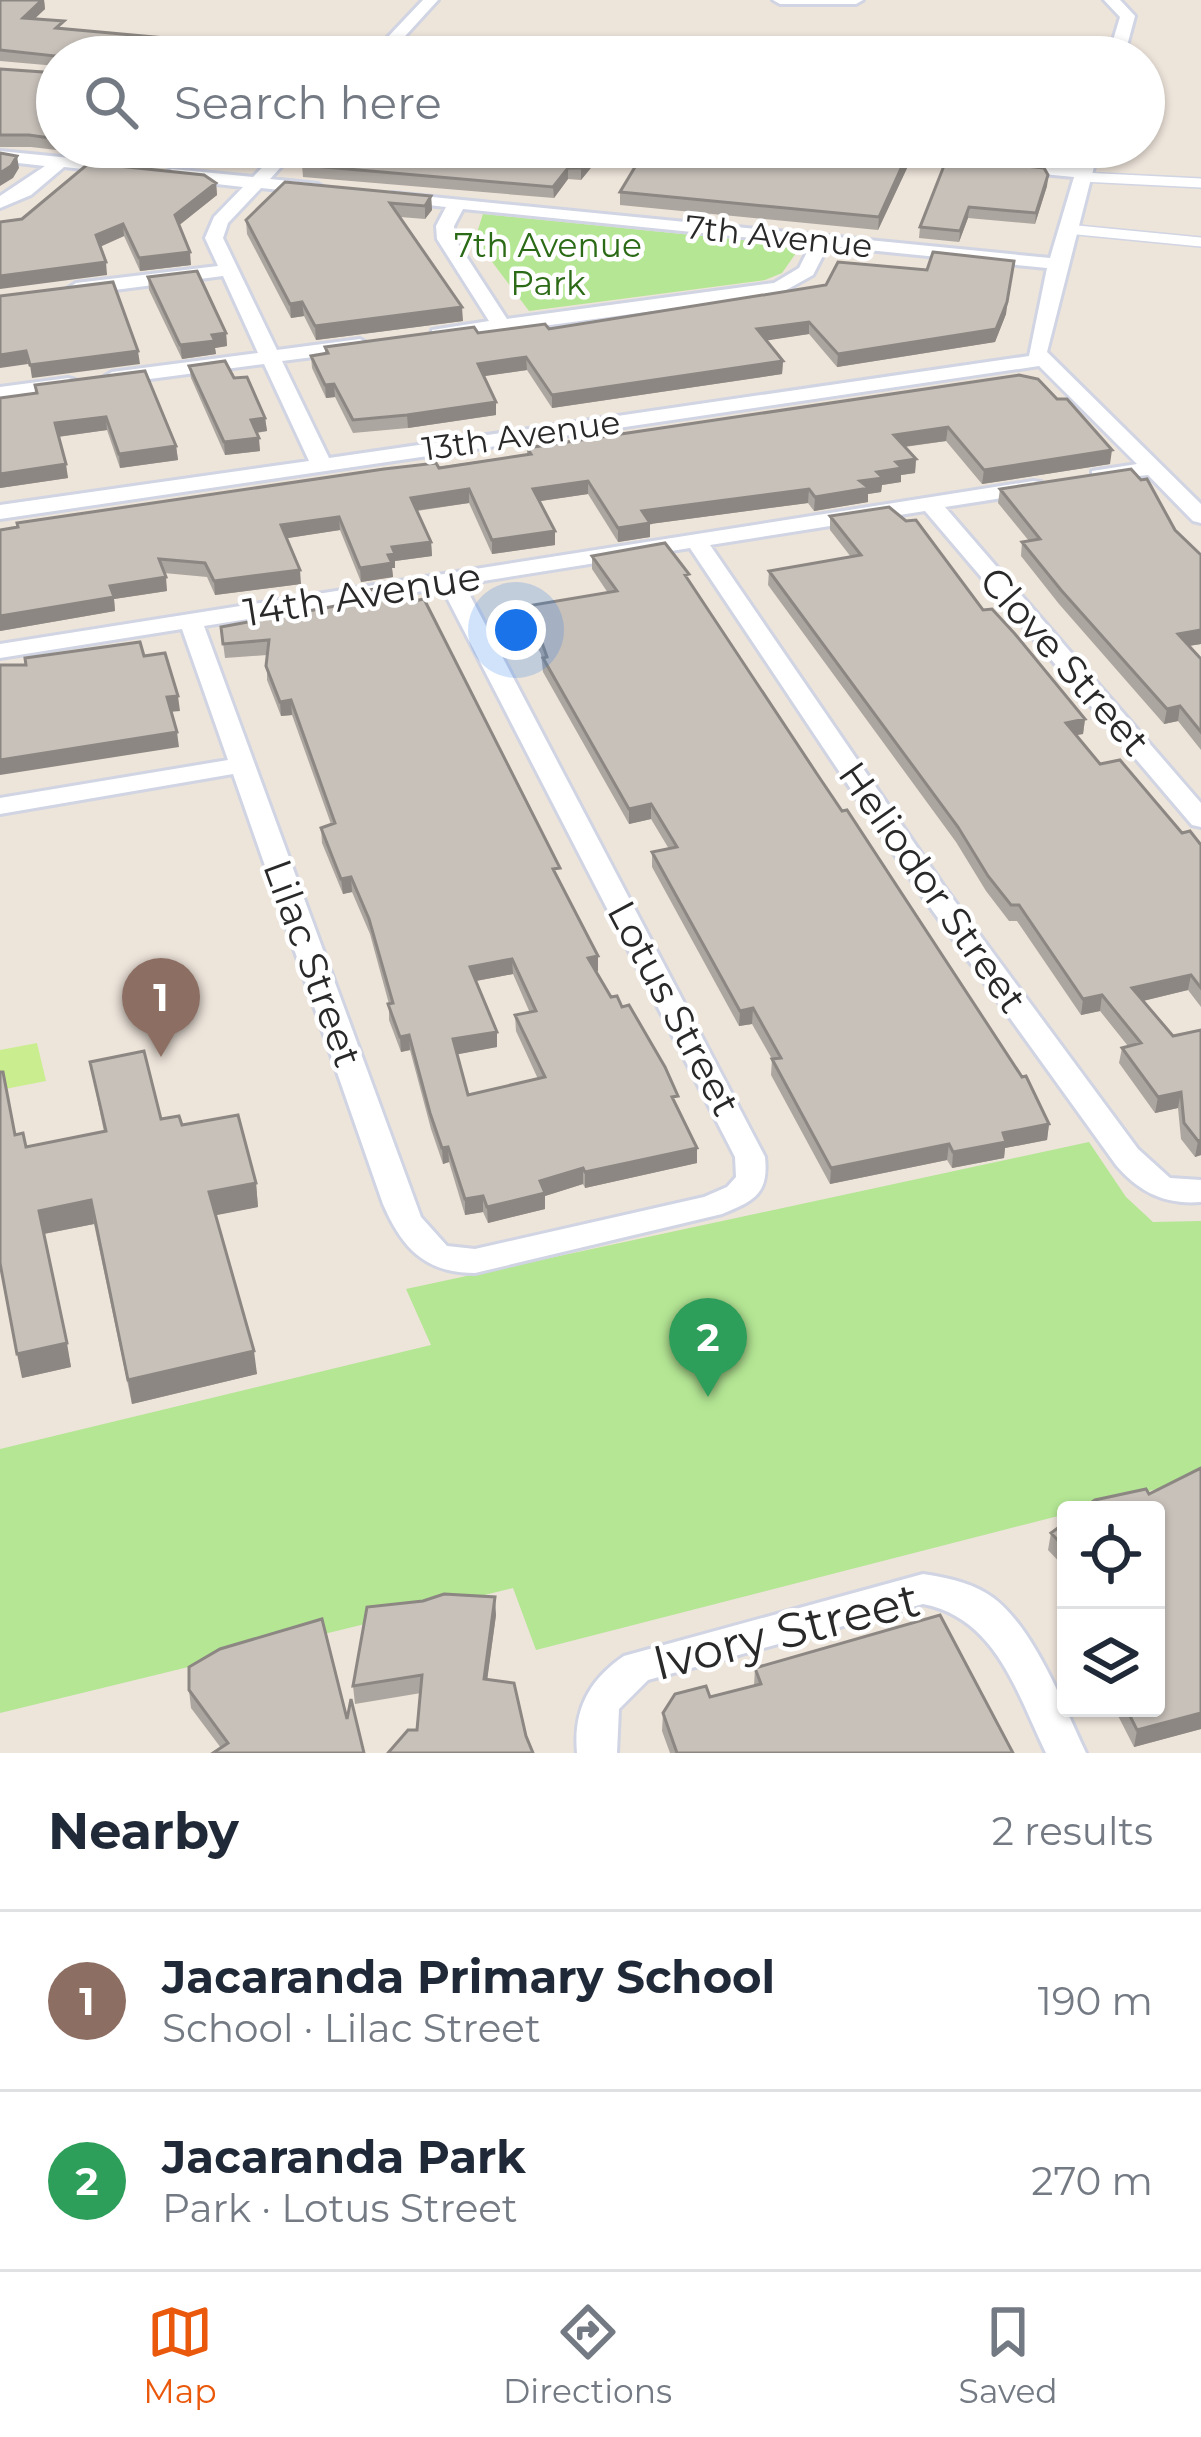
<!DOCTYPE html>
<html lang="en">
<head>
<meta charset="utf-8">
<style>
	body { margin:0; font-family:Montserrat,sans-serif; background:#f6f6f7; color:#1f2937 }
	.controls { position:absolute; right:36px; bottom:36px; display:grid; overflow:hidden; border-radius:12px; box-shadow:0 3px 9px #0004 }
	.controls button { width:108px; height:108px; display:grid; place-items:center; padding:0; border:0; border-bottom:3px solid #e0e1e3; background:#fff; color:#1f2937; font:60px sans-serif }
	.you { position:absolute; left:516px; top:630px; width:42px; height:42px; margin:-30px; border:9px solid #fff; border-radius:50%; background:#1a73e8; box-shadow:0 0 0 18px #1a73e833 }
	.badge { display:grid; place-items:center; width:78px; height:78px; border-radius:50%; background:#ea580c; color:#fff; font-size:39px; font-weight:700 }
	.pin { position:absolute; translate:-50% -99px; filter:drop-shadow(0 3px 6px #0008) }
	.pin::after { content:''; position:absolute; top:63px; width:42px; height:36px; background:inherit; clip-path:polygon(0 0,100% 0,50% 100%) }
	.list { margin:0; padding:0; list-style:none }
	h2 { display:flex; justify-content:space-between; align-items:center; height:156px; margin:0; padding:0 48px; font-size:51px }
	h2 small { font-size:39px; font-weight:400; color:#747a83 }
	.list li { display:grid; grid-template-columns:78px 1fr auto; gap:36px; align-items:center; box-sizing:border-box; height:180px; padding:0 48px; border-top:3px solid #e0e1e3 }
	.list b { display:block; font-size:45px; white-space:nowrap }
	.list p { margin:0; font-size:39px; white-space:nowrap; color:#747a83 }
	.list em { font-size:39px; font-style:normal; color:#747a83 }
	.icon { flex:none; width:66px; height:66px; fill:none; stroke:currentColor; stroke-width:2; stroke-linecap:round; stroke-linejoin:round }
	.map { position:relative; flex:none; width:1201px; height:1753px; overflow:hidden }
	.search { position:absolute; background:#fff; box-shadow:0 3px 9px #0004; left:36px; right:36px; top:36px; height:132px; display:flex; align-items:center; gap:30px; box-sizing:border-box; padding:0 42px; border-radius:66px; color:#747a83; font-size:45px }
	.sheet { height:516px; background:#fff }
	nav { display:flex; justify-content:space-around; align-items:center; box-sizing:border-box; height:168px; border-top:3px solid #e0e1e3; background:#fff; font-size:33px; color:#747a83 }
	nav a { display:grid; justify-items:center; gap:6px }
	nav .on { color:#ea580c }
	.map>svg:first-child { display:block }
</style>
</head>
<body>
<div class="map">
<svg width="1201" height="1753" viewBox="0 0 1201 1753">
	<rect width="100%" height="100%" fill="#ede4da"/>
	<path fill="#b4e694" d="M483 214 801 246 782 273 765 280 529 311 475 239Z
		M1089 1142 1126 1197 1153 1222 1201 1221V1479L1066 1510V1514L536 1650 513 1588 0 1713V1449L431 1345 406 1289Z"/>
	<path fill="#caee8f" d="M37 1043 46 1081 0 1090V1050Z"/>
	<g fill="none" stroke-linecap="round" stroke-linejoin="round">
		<g stroke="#d0d4e3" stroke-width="12">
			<path id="service" d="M1082 177 1201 183
				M1067 229 1201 242"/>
		</g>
		<g stroke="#d0d4e3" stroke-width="6">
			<path id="minor" d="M423 0H438L386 57H369Z
				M773 0H863L856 4H780Z
				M1104 0H1120L1135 16 1124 57H1108L1120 17Z
				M282 147H299L270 179 318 184 327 189 318 194 261 188 228 223 223 238 277 350 360 339 370 345 360 351 282 361 329 458 1029 356 1047 268 828 246 813 275 779 294 439 340 432 338V330L489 321 437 239 436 226 446 207 392 201V193L1050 258 1074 177 812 152 804 147H865L1077 167 1083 147H1099L1047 352 1201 504V523L1193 521 1148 475 1092 481V471L1137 464 1039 366 0 519V505L309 461 264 364 112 384 102 378 112 372 258 353 223 276 76 295 67 289 76 283 218 266 205 238 214 217 243 187 172 179 163 174 172 169 253 177ZM463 209 811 244 799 268 774 283 507 319 455 239 454 226Z
				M0 151 121 163 130 168 121 173 64 167 31 195 0 208V196L45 166 0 161Z
				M68 378 75 380V388L0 399V387Z
				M1033 481 1041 482V492L945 507 1201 803V827L1192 825 925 511 710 545 945 888 1138 1149 1170 1178 1201 1180V1202C1165 1205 1139 1192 1116 1165L925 900 690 548 464 584 765 1157C769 1194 754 1201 722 1214L475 1273C425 1273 402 1248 383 1204L233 774 0 814V798L228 760 182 629 0 658V644ZM442 588 735 1157 736 1177 727 1187 704 1197 475 1249 447 1246 421 1217 204 626Z
				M923 1574C944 1577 968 1582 986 1593 1031 1619 1064 1707 1086 1753H1046C1017 1693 996 1618 923 1604L648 1680 619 1709 617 1753H577C573 1710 589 1680 624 1656Z"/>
		</g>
		<use href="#service" stroke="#fff" stroke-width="9"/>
		<use href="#minor" fill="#fff" fill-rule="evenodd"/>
	</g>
	<path fill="#aca6a0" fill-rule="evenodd" d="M0 0H44L45 9 34 19 64 29 318 52 353 42 354 53 57 66 0 61Z
		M0 69 57 73V147H213L193 166 31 147H0Z
		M321 147H608L581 180 568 179 554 198 303 177 302 165Z
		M954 147H1032L1031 158 954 151Z
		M908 153V166L878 230 620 205V192Z
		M1048 175 1047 186 1035 224 968 218 959 242 919 238 920 227Z
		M216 183 217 195 179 225 191 265 140 271 124 236 100 247 107 275 22 219Z
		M431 196 432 210 425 219 400 217 463 321 316 340 304 316 291 318 247 234 246 220Z
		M148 277 226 333 227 346 215 348 216 354 182 359 149 290Z
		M1006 314 995 342 837 367 809 334 766 340 783 361 782 374 552 408 527 370 484 376 496 415 408 428 353 433 335 397 326 398 312 368 311 356 325 354V347L478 333 549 329Z
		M189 366 234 378 265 418 267 431 257 433 260 451 225 455 191 378Z
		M1019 375 1110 464 982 484 946 441 905 447 916 459 915 473 901 475V482L882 485 881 492 868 494V502L814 511 808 503 650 524V537L618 542 588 494 540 501 555 545 492 554 469 503 417 511 431 542 432 556 395 561V568H392L393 577 361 582 340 530 287 538 301 584 215 595 207 577 164 573 167 591 114 599 115 611 0 631V530L527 454V448Z
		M36 393 176 446 178 460 120 468 107 430 58 437 68 478 0 488V398Z
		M1000 489 1175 530 1201 555V644L1189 646 1201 659V750L1178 721 1164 724 1059 604 1021 556 1022 542 1029 541 998 503Z
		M830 516 983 610 1085 719 1083 734 1076 735 1100 764 1182 833 1201 845V1007L1188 990 1143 1001 1173 1036 1201 1030V1155L1195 1157 1181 1139 1178 1108 1155 1113 1119 1063 1122 1048 1128 1046 1100 1011 1081 1015 1017 921H1009L986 891 956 842 768 585 769 571 851 557 830 530Z
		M592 556 689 580 1049 1124 1047 1140 1005 1148 1004 1158 952 1168 947 1160 830 1184 771 1075 772 1059 752 1024 739 1026 652 867V852L669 849 651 819 629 824 543 672 541 654 521 621V607L608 593 592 569Z
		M369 590 409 602 560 883 598 971 596 972 678 1109 697 1163 585 1188 583 1184 545 1196V1209L488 1223 483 1212 465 1215 449 1162 443 1164 431 1129 410 1050 401 1052 389 1020V1004L370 934 352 892 343 894 322 843 321 828 331 824 292 715 281 716 267 680V655L225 658 221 627 370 600ZM513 974 530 1013 515 1015 516 1031 538 1079 468 1095 457 1054 497 1047 476 981Z
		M90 1062 161 1119 182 1125 256 1183 258 1207 215 1215 257 1374 132 1404 94 1224 44 1234 71 1367 22 1378 15 1135 26 1147 104 1132Z
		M1201 1468V1729L1134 1747 1114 1708H1156V1510H1081L1095 1500 1146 1489 1149 1494Z
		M1066 1522V1569L1048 1550 1051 1533Z
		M496 1615 487 1679 526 1736 417 1730 421 1693 355 1704 353 1686Z
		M755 1668 1013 1753H670L662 1731 663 1713 710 1697 754 1686Z
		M189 1690 347 1719 221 1748 191 1708Z"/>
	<path fill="#8c8782" d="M42 0H44L45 9 24 29 23 18Z
		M353 42 354 53 350 57H339Z
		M200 147H213L193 166 192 155Z
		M598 147H608L581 180V168Z
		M908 153V166L878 230 879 217Z
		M17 156 19 168 13 178 0 186V173Z
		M568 168V179L554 198 553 187Z
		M1048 175 1047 186 1035 224 1036 213Z
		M216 183 217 195 177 227 175 215Z
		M431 196 432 210 425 219V206Z
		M969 207 968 218 959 242 960 231Z
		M123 224 124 236 97 248 96 235Z
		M190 252 191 265 140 271 139 258Z
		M1014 261 1006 314 995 342 837 367 838 354Z
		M106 262 107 275 0 289V276Z
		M302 302 304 316 291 318 290 304Z
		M462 307 463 321 316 340 315 326Z
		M809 322V334L757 342V329Z
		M226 333 227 346 215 348 216 354 182 359 180 345 212 335Z
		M26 351 28 364 0 368V355Z
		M138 351 140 364 32 378 30 365Z
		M526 357 527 370 478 377V364Z
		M783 361 782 374 552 408V395Z
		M334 384 335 397 326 398 325 385Z
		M496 402V415L408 428 407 415Z
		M106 417 107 430 56 437 55 423Z
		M265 418 267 431 253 433 251 420Z
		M948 427 946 441 893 448 894 435Z
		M259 438 260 451 225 455 224 442Z
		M176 446 178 460 120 468 119 454Z
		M1112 450 1110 464 982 484 984 470Z
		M916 459 915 473 901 475V482L882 485 881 492 868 494V502L814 511 815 497 860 481 896 462Z
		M66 464 68 478 0 488V474Z
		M588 481V494L534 502 533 489Z
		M469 489V503L412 511 411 498Z
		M809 489 808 503 650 524V537L618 542V528L642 511Z
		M339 517 340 530 282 539 281 525Z
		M555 531V545L492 554V540Z
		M431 542 432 556 395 561V568H392L393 577 361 582 360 568 388 555 392 547Z
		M300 570 301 584 215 595 214 581Z
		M166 577 167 591 114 599 115 611 0 631V616L110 586Z
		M1201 630V644L1175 648 1178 634Z
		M178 696 180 711 169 712 167 697Z
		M291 700 292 715 281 716 280 702Z
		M1180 706 1178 721 1164 724 1167 709Z
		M1085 719 1083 734 1064 737 1066 723Z
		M177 732 179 747 0 775V760Z
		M651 804V819L629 824V809Z
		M351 877 352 892 343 894 341 879Z
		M598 956V971L588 973V958Z
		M512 959 513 974 470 982V967Z
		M1191 975 1188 990 1130 1004 1132 988Z
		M1102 995 1100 1011 1081 1015 1083 999Z
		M753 1008 752 1024 739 1026 740 1011Z
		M497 1032V1047L454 1055 453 1039Z
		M409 1035 410 1050 401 1052 400 1037Z
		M1181 1092 1178 1108 1155 1113 1158 1097Z
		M1049 1124 1047 1140 1005 1148 1004 1158 952 1168 953 1152 1003 1133Z
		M1201 1140V1155L1195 1157 1198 1141Z
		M949 1144 947 1160 830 1184 831 1168Z
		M448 1147 449 1162 443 1164 442 1148Z
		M697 1148V1163L585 1188V1172Z
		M583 1168V1184L545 1196V1209L488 1223 487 1207 540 1181Z
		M256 1183 258 1207 212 1216 209 1192Z
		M483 1196V1212L465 1215V1199Z
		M91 1200 94 1224 43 1234 39 1211Z
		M67 1343 71 1367 22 1378 17 1354Z
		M254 1351 257 1374 132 1404 128 1380Z
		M495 1597 496 1615 485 1696 484 1679Z
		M1201 1713V1729L1134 1747 1137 1730Z"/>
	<path fill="#c8c1ba" stroke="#8c8782" stroke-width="3" fill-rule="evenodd" d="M0 0H42L23 18 64 21 56 28 318 52 353 42 339 57H57V62L56 56 0 50Z
		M0 69 57 73V139L29 135H0Z
		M128 147H200L192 155Z
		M321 147H598L581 168H568L553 187 302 165Z
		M647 147H842L908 153 879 217 620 192Z
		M0 153 17 156 11 166 0 173Z
		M947 158 1044 168 1048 175 1036 213 969 207 960 231 920 227Z
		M89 163 204 175 216 183 175 215 190 252 139 258 123 224 96 235 106 262 0 276V222L22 219Z
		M285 182 431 196 425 206 390 203 462 307 315 326 302 302 290 304 246 220Z
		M933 252 1014 261 1007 302 996 329 838 354 809 322 757 329 783 361 552 395 526 357 478 364 496 402 407 415 353 420 334 384 325 385 311 356 328 353 325 347 474 327 478 333 545 324 549 329 826 285 838 262 927 270Z
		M197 271 226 333 212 335 215 341 180 345 148 277Z
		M113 282 138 351 30 365 26 351 0 355V296Z
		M225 361 234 378 247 377 265 418 251 420 259 438 224 442 189 366Z
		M145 371 176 446 119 454 106 417 55 423 66 464 0 474V398L37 393 35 385Z
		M1019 375 1038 379 1057 399H1067L1112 450 984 470 948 427 894 435 916 459 896 462 902 468 877 472 883 478 860 481 869 488 815 497 809 489 642 511 650 523 618 528 588 481 533 489 555 531 492 540 469 489 411 498 431 542 392 547 395 554 388 555 392 563 360 568 339 517 281 525 300 570 214 581 205 563 159 559 166 577 110 586 114 597 0 616V530L18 527 17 523 384 469 436 463 439 468 531 454 527 448Z
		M1131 469 1141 480 1147 479 1175 530 1201 555V630L1178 634 1201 659V732L1180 706 1167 709 1061 590 1022 542 1040 539 1000 489Z
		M889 507 906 521 916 520 983 610 992 609 1015 634 1085 719 1066 723 1100 764 1120 760 1182 833 1190 831 1201 845V988L1191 975 1132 988 1173 1036 1201 1030V1140L1198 1141 1184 1123 1181 1092 1158 1097 1122 1048 1141 1043 1102 995 1083 999 1019 905H1011L988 876 958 827 769 571 861 555 830 516Z
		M665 543 689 574 685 575 819 777 842 811 847 810 1022 1077 1026 1076 1049 1124 1003 1133 1006 1142 953 1152 949 1144 831 1168 772 1059 781 1058 753 1008 740 1011 652 852 677 847 651 804 629 809 543 658 547 657 541 640 521 607 617 591 592 556Z
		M401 585 409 602 424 599 560 868 553 869 598 956 588 958 611 997 617 996 622 1007 629 1005 665 1067 678 1096 672 1097 697 1148 585 1172 583 1168 540 1181 545 1193 487 1207 483 1196 465 1199 448 1147 442 1148 430 1113 409 1035 400 1037 388 1004 393 1003 369 919 351 877 341 879 321 828 335 823 291 700 280 702 266 666 269 640 223 644 221 627 373 599 369 590ZM512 959 536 1011 515 1015 545 1077 468 1095 453 1039 497 1032 470 967Z
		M140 642 144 656 165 653 178 696 167 697 177 732 0 760V665H26L25 658Z
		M144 1051 161 1119 179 1116 182 1125 238 1115 256 1183 209 1192 254 1351 128 1380 91 1200 39 1211 67 1343 17 1354 0 1263V1072H3L15 1135 23 1133 26 1147 106 1131 90 1062Z
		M1201 1468V1713L1137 1730 1126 1708H1156V1510H1081L1095 1500 1146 1489 1149 1494Z
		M1066 1522V1549L1051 1533Z
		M444 1594 495 1597 484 1679 514 1683 526 1736 533 1753H388L408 1730H417L422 1675 353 1686 367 1607 423 1601Z
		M940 1615 1013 1753H677L663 1713 675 1694 706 1686 710 1697 761 1684 755 1668Z
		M322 1619 347 1719 351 1699 364 1753H213L228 1743 189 1690V1667L220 1649Z"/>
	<g text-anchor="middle" stroke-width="9" stroke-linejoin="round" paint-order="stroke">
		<g font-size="33" fill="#292929" stroke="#fff">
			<text transform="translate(779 236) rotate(6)" y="12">7th Avenue</text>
			<text transform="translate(521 435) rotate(-8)" y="12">13th Avenue</text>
		</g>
		<g font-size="33" fill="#2b6a16" stroke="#fff">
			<text x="548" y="257">7th Avenue<tspan x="548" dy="38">Park</tspan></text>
		</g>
		<g font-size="39" fill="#292929" stroke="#fff">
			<text transform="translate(362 594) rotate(-9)" y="14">14th Avenue</text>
			<text transform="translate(1065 661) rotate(49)" y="14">Clove Street</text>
			<text transform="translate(933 887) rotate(55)" y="14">Heliodor Street</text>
			<text transform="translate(313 963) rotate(70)" y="14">Lilac Street</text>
			<text transform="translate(674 1008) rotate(62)" y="14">Lotus Street</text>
		</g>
		<g font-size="48" fill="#292929" stroke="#fff">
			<text transform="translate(786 1631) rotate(-14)" y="17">Ivory Street</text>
		</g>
	</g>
</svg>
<div class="controls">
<button><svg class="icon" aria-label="locate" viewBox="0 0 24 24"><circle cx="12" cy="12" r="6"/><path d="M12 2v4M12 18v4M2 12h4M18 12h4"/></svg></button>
<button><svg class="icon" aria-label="layers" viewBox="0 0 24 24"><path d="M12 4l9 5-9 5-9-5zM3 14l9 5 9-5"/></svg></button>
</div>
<div class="you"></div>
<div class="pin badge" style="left:161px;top:1057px;background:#8d6e63">1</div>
<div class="pin badge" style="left:708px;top:1397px;background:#2e9e5b">2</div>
<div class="search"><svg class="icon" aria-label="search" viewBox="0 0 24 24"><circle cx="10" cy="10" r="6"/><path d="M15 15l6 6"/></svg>Search here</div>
</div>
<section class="sheet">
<h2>Nearby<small>2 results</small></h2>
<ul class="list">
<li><span class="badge" style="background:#8d6e63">1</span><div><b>Jacaranda Primary School</b><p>School · Lilac Street</p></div><em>190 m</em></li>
<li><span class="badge" style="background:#2e9e5b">2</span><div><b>Jacaranda Park</b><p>Park · Lotus Street</p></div><em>270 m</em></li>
</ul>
</section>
<nav>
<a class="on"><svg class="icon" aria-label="map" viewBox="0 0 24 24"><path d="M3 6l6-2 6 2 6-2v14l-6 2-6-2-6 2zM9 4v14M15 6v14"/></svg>Map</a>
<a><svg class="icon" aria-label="directions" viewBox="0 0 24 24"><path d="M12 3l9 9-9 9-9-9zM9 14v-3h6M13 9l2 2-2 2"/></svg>Directions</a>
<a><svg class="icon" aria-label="saved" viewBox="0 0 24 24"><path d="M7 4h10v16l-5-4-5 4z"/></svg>Saved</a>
</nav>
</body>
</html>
